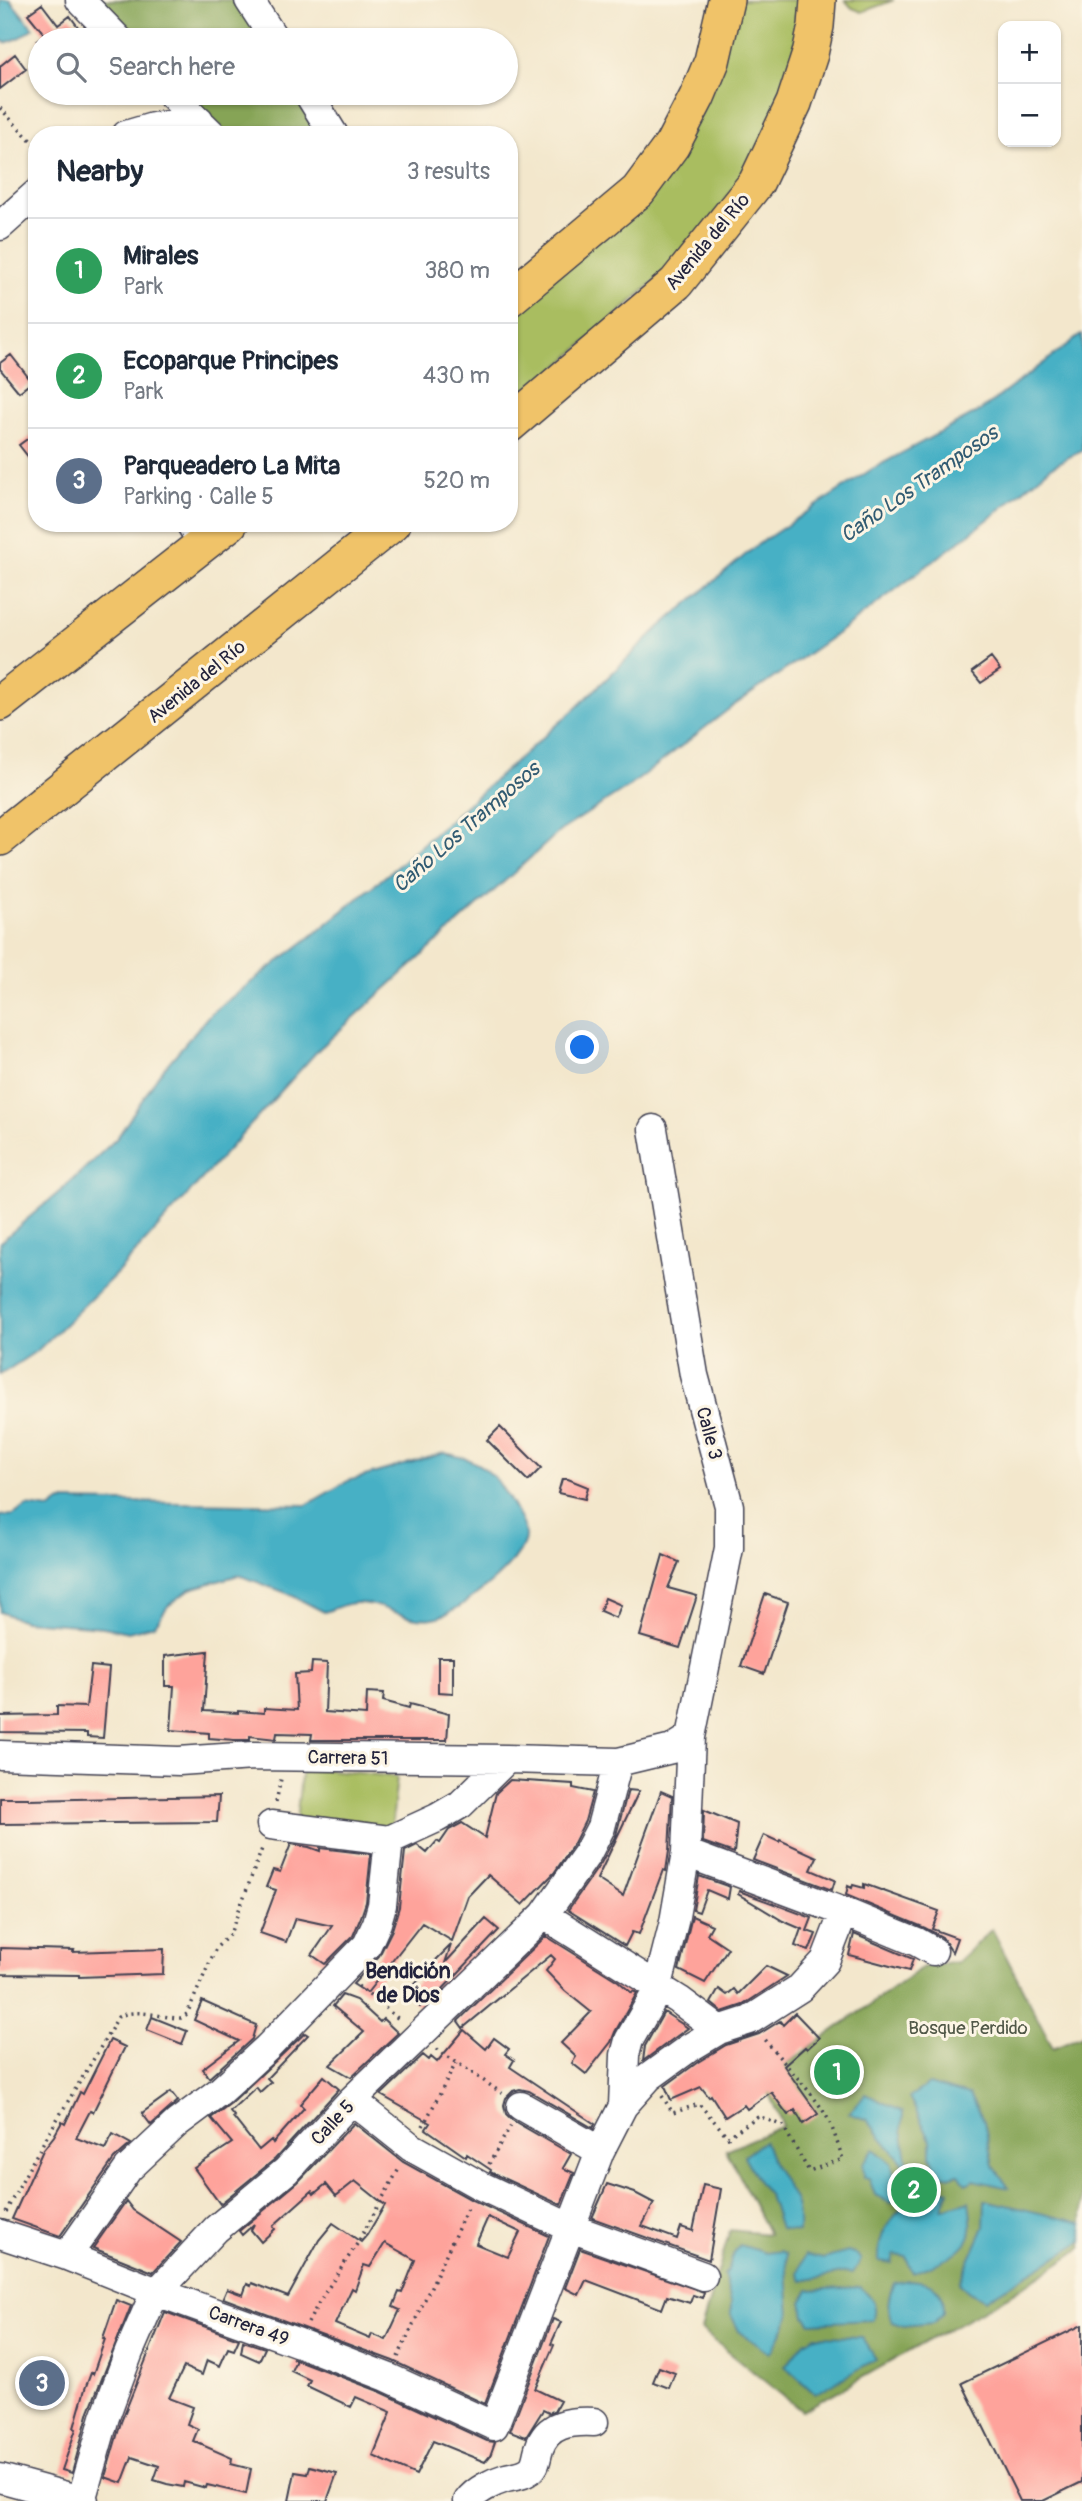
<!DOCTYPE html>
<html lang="en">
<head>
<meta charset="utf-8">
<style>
	body { margin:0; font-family:Pangolin,sans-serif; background:#f2f2f3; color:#1f2937 }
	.controls { position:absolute; right:21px; top:21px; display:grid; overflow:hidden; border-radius:14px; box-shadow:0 2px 5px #0004 }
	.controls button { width:63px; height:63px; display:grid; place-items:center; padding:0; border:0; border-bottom:2px solid #e0e1e3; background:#fff; color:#1f2937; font:35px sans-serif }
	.you { position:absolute; left:583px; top:1048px; width:24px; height:24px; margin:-18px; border:5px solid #fff; border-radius:50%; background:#1a73e8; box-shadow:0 0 0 10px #1a73e833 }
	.badge { display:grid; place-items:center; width:46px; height:46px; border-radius:50%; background:#d1495b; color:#fff; font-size:23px; font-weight:700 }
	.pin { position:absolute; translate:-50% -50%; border:4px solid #fff; box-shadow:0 2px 7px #0006 }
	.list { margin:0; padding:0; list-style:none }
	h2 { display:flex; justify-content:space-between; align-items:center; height:91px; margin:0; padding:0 28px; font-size:30px }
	h2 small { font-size:23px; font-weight:400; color:#747a83 }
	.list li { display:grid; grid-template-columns:46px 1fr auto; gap:21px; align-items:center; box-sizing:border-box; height:105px; padding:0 28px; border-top:2px solid #e0e1e3 }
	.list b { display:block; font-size:26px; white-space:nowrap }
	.list p { margin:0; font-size:23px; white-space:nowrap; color:#747a83 }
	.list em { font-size:23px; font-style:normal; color:#747a83 }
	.icon { flex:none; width:38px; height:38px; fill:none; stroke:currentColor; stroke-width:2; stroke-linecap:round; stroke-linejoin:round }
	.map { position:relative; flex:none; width:1082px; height:2501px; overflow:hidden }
	.search { position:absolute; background:#fff; box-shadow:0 2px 5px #0004; left:28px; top:28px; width:490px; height:77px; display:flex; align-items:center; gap:18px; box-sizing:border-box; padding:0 24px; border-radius:38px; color:#747a83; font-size:26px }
	.panel { position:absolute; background:#fff; box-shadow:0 2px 5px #0004; left:28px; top:126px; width:490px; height:406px; border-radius:28px }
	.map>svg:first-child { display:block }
</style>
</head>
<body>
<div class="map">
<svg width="1082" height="2501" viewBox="0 0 1082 2501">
	<rect width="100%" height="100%" fill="#fcf5e5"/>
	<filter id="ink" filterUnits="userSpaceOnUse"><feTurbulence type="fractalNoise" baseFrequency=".0143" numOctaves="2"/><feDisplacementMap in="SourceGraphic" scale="14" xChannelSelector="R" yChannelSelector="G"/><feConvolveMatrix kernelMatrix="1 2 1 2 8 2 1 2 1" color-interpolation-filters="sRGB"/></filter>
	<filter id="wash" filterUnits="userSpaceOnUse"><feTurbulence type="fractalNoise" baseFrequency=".00686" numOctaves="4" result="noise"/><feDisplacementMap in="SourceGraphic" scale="28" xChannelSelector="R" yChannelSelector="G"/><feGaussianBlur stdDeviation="1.57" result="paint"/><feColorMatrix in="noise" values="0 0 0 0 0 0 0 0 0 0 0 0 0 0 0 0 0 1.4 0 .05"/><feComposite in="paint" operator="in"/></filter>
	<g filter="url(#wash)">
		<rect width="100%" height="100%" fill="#f3e7cc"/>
		<path fill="#a9bd61" stroke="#66704e" stroke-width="2" d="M737 0H805L798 53 757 155 690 250 509 410V316L668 172Z
			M845 0H894L862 12 852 8Z
			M302 1767 397 1777 391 1832 296 1821Z"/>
		<path fill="#86a457" stroke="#546349" stroke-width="2" d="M89 0H239L264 40H130Z
			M183 93H296L322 135H225Z
			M992 1929 1053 2048 1082 2035V2248L1010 2295 802 2411 701 2330 730 2230 769 2234 726 2150 783 2126 762 2078 785 2065 923 1967 957 1962Z"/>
		<path fill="#47b0c5" stroke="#346980" stroke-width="2" d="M0 0H10L33 28 19 38 5 43 0 39Z
			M1082 334V450L1051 467 990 518 845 628 729 709 630 786 560 831 319 1049 117 1273 38 1350 0 1375V1242L64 1188 117 1138 159 1074 210 1014 318 931 393 870 576 708 660 627 757 545 872 469 980 411Z
			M444 1453C471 1458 490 1467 504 1491 510 1501 525 1524 525 1535 527 1559 456 1616 433 1618 405 1622 382 1602 355 1603 345 1603 334 1609 324 1612L289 1594 239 1575 190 1589 168 1606 155 1625 128 1632 103 1627 24 1621 0 1612V1516L13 1515 27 1506 50 1509 61 1501 306 1505 348 1481Z
			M929 2084 969 2095 984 2121 993 2165 1009 2188 974 2180 966 2184 959 2174 951 2176 939 2174 931 2157V2141L909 2097Z
			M866 2094 903 2112 902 2130 909 2170 867 2120 849 2113Z
			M764 2141C768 2149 770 2159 775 2167 790 2194 800 2198 798 2232L780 2229 769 2195 759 2183 744 2156Z
			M874 2149 891 2163 896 2179 907 2191 900 2200 890 2203 875 2195 869 2178 864 2177 863 2164Z
			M924 2184 949 2190 942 2209 969 2201C970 2210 972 2220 971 2230 969 2254 931 2265 913 2273L906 2257 894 2255 892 2263 879 2261C878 2231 888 2223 908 2202L916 2206 917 2196Z
			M985 2200 1082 2223V2241L985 2300 969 2292 959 2283 984 2227Z
			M740 2245 766 2253 781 2251 786 2254 790 2316 773 2350 769 2353 739 2331 731 2315V2302L724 2275C733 2265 729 2257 740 2245Z
			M848 2252 857 2255 861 2260 853 2273 847 2272 802 2281 798 2272 805 2255 823 2259Z
			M908 2280C933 2281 944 2287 943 2313L933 2323 903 2326 892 2322C886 2307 888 2297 894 2283Z
			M860 2287C870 2296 881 2307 872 2320L811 2323 805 2316 802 2302 809 2290Z
			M815 2336 862 2337 876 2359 815 2394 785 2366 805 2342Z"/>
		<g id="blocks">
			<path fill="#fea39b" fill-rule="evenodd" d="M42 4 58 25 70 16 81 31 70 40H38L45 35 28 14Z
				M15 54 26 69 0 89V66Z
				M11 355 32 382 19 392 0 369V363Z
				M37 432V468L19 445Z
				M991 658 1000 670 981 683 972 672Z
				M500 1427 541 1468 528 1481 487 1440Z
				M562 1479H568L588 1487 585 1499 558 1493Z
				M663 1555 679 1562 668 1588 697 1596 680 1648 640 1636Z
				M765 1594 788 1602 764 1674 741 1666Z
				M605 1598 621 1605 616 1618 600 1611Z
				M208 1651 204 1711 238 1713V1711L264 1713V1708L297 1710 295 1674 311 1673 312 1662 327 1663 325 1712 366 1715 367 1692 384 1693 383 1701 409 1708 410 1704 449 1714 447 1740H311L312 1734 277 1733 276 1739 250 1736V1740H234L209 1738V1733L171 1730 174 1686H165V1656Z
				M438 1657H453V1693L438 1692Z
				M91 1666 109 1668 103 1738 87 1737V1733L0 1732V1716L57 1715V1706L86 1707Z
				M510 1780 573 1784V1788L593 1792 585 1821 573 1845 554 1873 523 1905 488 1875 468 1896 452 1941 422 1923 367 1993 353 1984 379 1956 392 1930 399 1907 405 1851 417 1845 427 1853 437 1841 440 1843 449 1830 462 1823 485 1838 496 1793Z
				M628 1790 639 1791 597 1879 623 1896 661 1791 672 1796 669 1851 666 1871 663 1870 639 1934 632 1932 625 1946 568 1910 601 1863 616 1835Z
				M219 1796 217 1822 0 1824V1798H29V1800Z
				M704 1810 737 1824 734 1853 703 1842Z
				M764 1835 779 1842 780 1840 817 1857 811 1870 835 1880 832 1890 753 1860Z
				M291 1844 309 1847 320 1851V1848L371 1854 366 1902 361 1917 353 1936 325 1964 312 1955 332 1926 295 1918 286 1942 260 1933 276 1890 266 1887 273 1870 280 1872Z
				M699 1876 730 1887 728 1899 707 1890 699 1912 693 1910Z
				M864 1884 939 1911 932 1929 957 1938 952 1952 942 1937 925 1928 846 1895 848 1886 852 1888 853 1885 864 1888Z
				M739 1891 812 1918 807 1931 816 1934 809 1951 795 1946 801 1929 804 1930 783 1921 738 1894Z
				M692 1916 712 1925 707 1934 728 1948 705 1983 679 1970Z
				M486 1919 499 1930 438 1994 436 1996 433 1993 420 2007 406 1994 419 1980 418 1978 451 1945 445 1963Z
				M854 1934 913 1959 909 1971 849 1955Z
				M546 1936 618 1981 632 1993 633 1991 637 1993 615 2032 611 2042 586 2074 572 2063 576 2057 561 2043 591 2012 565 1991 546 1971 555 1959 551 1955 463 2028 458 2021Z
				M0 1948 74 1950 73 1952 164 1949 163 1974 79 1977V1975L0 1974Z
				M766 1966 787 1976 743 2005 722 2012 711 2003 719 1989 727 1995 734 1989 738 1994Z
				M342 1995 356 2000 380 2022 383 2019 398 2033 351 2077 330 2065 364 2032 333 2006Z
				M202 2001 256 2025 252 2039 209 2078 202 2069 239 2041 194 2020Z
				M664 2012 688 2028 643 2061 645 2046Z
				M795 2013 819 2038 807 2049 805 2047 784 2066 818 2114 803 2124 795 2110 788 2115 771 2092 747 2109 744 2105 725 2117 711 2095 709 2097 701 2087 671 2100 665 2086 698 2062 726 2045 759 2034 780 2021 783 2025Z
				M152 2017 187 2031 182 2044 147 2030Z
				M464 2030 486 2049 494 2038 509 2049 505 2054 514 2060 510 2067 595 2124 593 2128 529 2091 520 2089 513 2091 506 2098 504 2105 506 2114 512 2120 571 2154 563 2168 574 2173 561 2205 490 2172 491 2170 467 2154 466 2157 426 2129 430 2123 381 2095 423 2055 429 2060 431 2057 437 2062Z
				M305 2033 308 2035 267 2078 271 2082 260 2092 256 2087 230 2111 234 2116 233 2117 259 2150 271 2140 273 2143 304 2108 300 2104 324 2076 339 2089 275 2159 220 2204 194 2168 232 2143 211 2118 231 2103Z
				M110 2040 125 2047 93 2112 90 2111 76 2138 105 2149 113 2134 131 2144 114 2159 60 2236 12 2219 43 2150 54 2136 62 2122 65 2124 80 2092 83 2094Z
				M171 2092 178 2101 151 2125 142 2113Z
				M354 2123 403 2162 472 2200 549 2236 485 2404 393 2361 223 2298 227 2289 243 2295 247 2284 251 2286 252 2283 288 2297 319 2240 333 2223 361 2242 367 2235 385 2205 355 2181 336 2196 326 2184 314 2194 312 2191 273 2226 275 2229 261 2242 251 2230 254 2224 242 2235 239 2231 298 2182ZM488 2217 520 2232 508 2257 476 2244ZM385 2243 415 2260 402 2293 399 2292 393 2307 400 2310 386 2340 372 2334 370 2339 335 2324 352 2288 355 2290 364 2265 370 2267Z
				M607 2184 635 2193 654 2203 642 2226 677 2239 681 2227 693 2231 703 2185 721 2189 709 2260 592 2218Z
				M126 2201 133 2210 181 2242 153 2272 93 2248Z
				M580 2249 704 2292 702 2298 693 2295 690 2303 667 2296 662 2309 586 2280 579 2295 565 2288Z
				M116 2300 131 2306 89 2411 72 2473 62 2470 76 2429 74 2428 85 2389 91 2373 93 2374 105 2339 103 2338Z
				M165 2312 239 2339 234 2350 228 2348 220 2366 207 2360 202 2375 184 2367 169 2398 193 2407 187 2424 198 2429 193 2441 232 2458 231 2464 251 2469 246 2494 207 2485 206 2488 184 2482 183 2487 167 2484 154 2480 159 2466 132 2457 122 2483 105 2477 121 2422Z
				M553 2319 561 2322 551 2344 554 2345 535 2389 560 2401 555 2410 549 2413 543 2410 526 2437 510 2431Z
				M1082 2325V2482L1043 2501H1020L962 2383Z
				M243 2341 265 2348 259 2361 241 2353Z
				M292 2358 381 2392 487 2441 495 2442 490 2456 485 2462 433 2441 416 2475 373 2456 391 2412 356 2397 351 2407 307 2386 310 2380 291 2371 296 2360Z
				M659 2367 675 2373 669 2388 653 2382Z
				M310 2466 337 2473 327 2501H289L295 2472 308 2474Z"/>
		</g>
	</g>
	<g filter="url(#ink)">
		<use href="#blocks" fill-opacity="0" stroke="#414051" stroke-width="2"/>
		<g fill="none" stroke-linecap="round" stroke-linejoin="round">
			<g stroke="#414051" stroke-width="31">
				<path id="minor" d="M80 0 119 40
					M249 0 275 40
					M170 93 213 135
					M308 93 334 135
					M126 135 153 127 199 120
					M0 226 37 193
					M190 523 203 544
					M0 1755 179 1761 253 1756 507 1759 618 1762 672 1749 691 1737
					M271 1825 389 1840 437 1818 461 1804 507 1759
					M686 1853 844 1912 917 1942 933 1951
					M544 1915 679 2000 719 2030
					M352 2100 411 2147 479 2185 571 2228 703 2276
					M521 2106 600 2151
					M623 2106 625 2055 629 2040 656 1993 674 1922 686 1853 691 1737 729 1548V1506L694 1375 653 1129
					M0 2234 67 2256 157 2292 299 2343 387 2377 494 2426 600 2151 623 2106 649 2077 689 2048 719 2030 750 2020 800 1988 825 1961 844 1912
					M67 2256 128 2169 177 2123 220 2091 267 2048 367 1945 377 1923 382 1905 389 1840
					M0 2478 84 2501
					M81 2501 105 2417 129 2352 149 2306 157 2292 216 2229 286 2171 352 2100 544 1915 587 1854 601 1827 618 1762
					M468 2501C476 2490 493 2482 506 2478 513 2476 521 2476 527 2472 537 2467 536 2458 539 2449 547 2423 571 2421 594 2422"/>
			</g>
			<g stroke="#414051" stroke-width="38">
				<path id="major" d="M509 299 638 191 672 145 697 97 712 61 726 0
					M509 425 676 283 756 183 794 103 810 54 816 26 818 0
					M0 703 230 523
					M0 838 393 523"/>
			</g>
			<path stroke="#414051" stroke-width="3.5" stroke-dasharray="2 5" stroke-linecap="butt" d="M0 108 37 147
				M276 1802 281 1779
				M358 1986 401 2021
				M437 2049 503 2094
				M662 2096 673 2113 699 2104 728 2137 758 2116 783 2126 809 2171 843 2159C838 2146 834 2130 827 2117 810 2088 784 2065 764 2038
				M423 2126 456 2063
				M489 2164 511 2125
				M6 2212C39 2144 81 2083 118 2017 138 2007 160 2018 181 2018L187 2014 216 1948 230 1934 263 1846
				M308 2323 319 2302 357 2244 400 2167
				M398 2357 469 2205"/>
			<use href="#minor" stroke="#fff" stroke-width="28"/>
			<use href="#major" stroke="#f0c369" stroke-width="35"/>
		</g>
	</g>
	<g text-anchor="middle" stroke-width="6" stroke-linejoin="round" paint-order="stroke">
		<g font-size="19" fill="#22223b" stroke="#fcf5e5">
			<text transform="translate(707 241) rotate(-50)" y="7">Avenida del Río</text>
			<text transform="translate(196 681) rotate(-39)" y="7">Avenida del Río</text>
			<text transform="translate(710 1433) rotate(75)" y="7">Calle 3</text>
			<text transform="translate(348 1757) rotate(1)" y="7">Carrera 51</text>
			<text transform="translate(332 2122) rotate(-47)" y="7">Calle 5</text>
			<text transform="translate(249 2325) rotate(20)" y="7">Carrera 49</text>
		</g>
		<g font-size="19" fill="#515848" stroke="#fcf5e5">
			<text x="968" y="2034">Bosque Perdido</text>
		</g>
		<g font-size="21" font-style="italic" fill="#315b72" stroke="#fcf5e5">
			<text transform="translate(919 484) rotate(-35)" y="7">Caño Los Tramposos</text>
			<text transform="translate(466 827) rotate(-41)" y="7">Caño Los Tramposos</text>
		</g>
		<g font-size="21" font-weight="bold" fill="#22223b" stroke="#fcf5e5">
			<text x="408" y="1978">Bendición<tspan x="408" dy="24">de Dios</tspan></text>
		</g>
	</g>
</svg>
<div class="controls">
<button>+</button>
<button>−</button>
</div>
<div class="you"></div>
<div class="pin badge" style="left:837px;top:2072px;background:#2e9e5b">1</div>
<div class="pin badge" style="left:914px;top:2190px;background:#2e9e5b">2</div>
<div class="pin badge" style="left:42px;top:2383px;background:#5c6f8a">3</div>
<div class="search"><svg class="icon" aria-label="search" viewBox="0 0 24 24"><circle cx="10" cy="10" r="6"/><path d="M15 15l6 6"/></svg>Search here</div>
<section class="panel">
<h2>Nearby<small>3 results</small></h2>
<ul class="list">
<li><span class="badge" style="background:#2e9e5b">1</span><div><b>Mirales</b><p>Park</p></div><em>380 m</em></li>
<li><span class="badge" style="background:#2e9e5b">2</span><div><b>Ecoparque Principes</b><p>Park</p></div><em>430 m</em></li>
<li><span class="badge" style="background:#5c6f8a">3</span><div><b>Parqueadero La Mita</b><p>Parking · Calle 5</p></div><em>520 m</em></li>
</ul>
</section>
</div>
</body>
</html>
